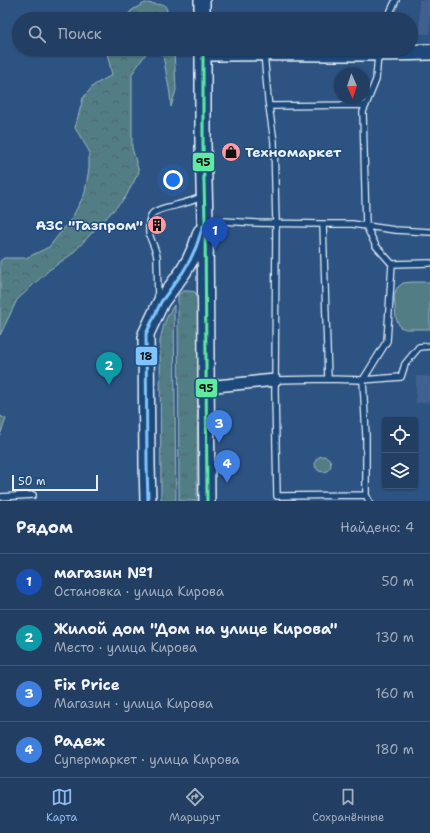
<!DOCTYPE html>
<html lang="ru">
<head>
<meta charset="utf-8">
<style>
	body { margin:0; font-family:"Shantell Sans",sans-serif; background:#2a4568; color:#f1f3f6 }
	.controls { position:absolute; right:12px; bottom:12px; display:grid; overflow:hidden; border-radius:4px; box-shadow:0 1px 3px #0004 }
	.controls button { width:36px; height:36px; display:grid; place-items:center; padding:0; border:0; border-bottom:1px solid #3f5777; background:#223e62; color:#f1f3f6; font:20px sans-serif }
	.compass { position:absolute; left:334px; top:68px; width:36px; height:36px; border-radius:50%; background:#223e62; box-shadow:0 1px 3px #0004; rotate:177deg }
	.scale { position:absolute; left:12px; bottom:10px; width:86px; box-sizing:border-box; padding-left:4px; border:2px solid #e8f1f8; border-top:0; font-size:11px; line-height:14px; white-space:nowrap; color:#e8f1f8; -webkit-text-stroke:3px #1f4a7a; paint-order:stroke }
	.you { position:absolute; left:173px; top:180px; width:14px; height:14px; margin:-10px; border:3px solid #fff; border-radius:50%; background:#1a73e8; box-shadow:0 0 0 6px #1a73e833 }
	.badge { display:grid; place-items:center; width:26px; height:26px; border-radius:50%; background:#90b9f0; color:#fff; font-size:13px; font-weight:700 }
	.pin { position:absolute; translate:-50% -33px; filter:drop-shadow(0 1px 2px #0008) }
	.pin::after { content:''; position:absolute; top:21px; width:14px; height:12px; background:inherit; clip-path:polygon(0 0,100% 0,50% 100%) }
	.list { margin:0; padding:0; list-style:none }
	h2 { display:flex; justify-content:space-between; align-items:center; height:52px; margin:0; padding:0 16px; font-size:17px }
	h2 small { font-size:13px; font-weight:400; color:#a2aebe }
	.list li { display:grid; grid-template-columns:26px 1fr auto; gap:12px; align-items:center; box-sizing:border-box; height:56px; padding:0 16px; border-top:1px solid #3f5777 }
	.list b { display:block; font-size:15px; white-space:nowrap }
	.list p { margin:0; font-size:13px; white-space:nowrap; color:#a2aebe }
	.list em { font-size:13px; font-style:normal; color:#a2aebe }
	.icon { flex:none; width:22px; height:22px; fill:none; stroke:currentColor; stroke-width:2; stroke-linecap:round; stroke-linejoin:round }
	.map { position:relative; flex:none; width:430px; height:501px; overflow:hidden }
	.search { position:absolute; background:#223e62; box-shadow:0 1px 3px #0004; left:12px; right:12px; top:12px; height:44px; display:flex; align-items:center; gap:10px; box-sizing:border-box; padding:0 14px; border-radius:22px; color:#a2aebe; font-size:15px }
	.sheet { height:276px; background:#223e62 }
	nav { display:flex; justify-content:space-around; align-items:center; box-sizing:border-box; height:56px; border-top:1px solid #3f5777; background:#223e62; font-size:11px; color:#a2aebe }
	nav a { display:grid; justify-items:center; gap:2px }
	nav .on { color:#90b9f0 }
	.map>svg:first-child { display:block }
</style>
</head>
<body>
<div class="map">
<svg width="430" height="501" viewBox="0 0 430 501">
	<defs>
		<pattern id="grass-tufts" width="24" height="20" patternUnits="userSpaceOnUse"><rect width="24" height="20" fill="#537d85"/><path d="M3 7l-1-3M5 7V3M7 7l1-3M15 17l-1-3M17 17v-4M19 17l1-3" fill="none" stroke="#4d656a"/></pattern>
		<pattern id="forest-crowns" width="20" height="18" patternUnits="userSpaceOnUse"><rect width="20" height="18" fill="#537d85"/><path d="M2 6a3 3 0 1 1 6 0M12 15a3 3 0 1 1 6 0" fill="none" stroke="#4d656a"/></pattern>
	</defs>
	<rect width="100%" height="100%" fill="#2d5383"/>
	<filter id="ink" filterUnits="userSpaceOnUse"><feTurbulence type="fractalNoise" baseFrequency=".025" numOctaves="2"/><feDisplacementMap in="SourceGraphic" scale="8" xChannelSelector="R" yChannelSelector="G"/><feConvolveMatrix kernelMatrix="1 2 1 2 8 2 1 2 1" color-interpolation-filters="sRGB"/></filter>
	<g filter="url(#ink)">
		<path fill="#416190" d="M419 0H430V34H420Z
			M416 376H430V402L416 403Z"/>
		<path fill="url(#grass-tufts)" stroke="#9eb7be" d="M183 291H190L195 292 198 297 197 501H179L178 304V295Z
			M174 305 176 501H161L160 341C163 326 165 318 174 305Z"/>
		<path fill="url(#forest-crowns)" stroke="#9eb7be" d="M145 3 165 5 170 19H124L132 10Z
			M108 49H174L176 90 171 107 170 94 162 50 147 52 132 74V148L139 172 125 198 72 254 49 270 17 300 2 331 0 335V261L4 258H26L49 247 72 218 85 193 89 168V151L75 128 83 98 94 85 112 75 107 53Z
			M0 416 6 419 0 435Z"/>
		<path fill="#537d85" stroke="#9eb7be" d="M412 282H430V329H406L400 327 396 318 394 295 397 288 403 283Z
			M315 464a8 8 0 1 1 16 0a8 8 0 1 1-16 0Z"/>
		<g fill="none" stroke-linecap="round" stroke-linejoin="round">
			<g stroke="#e8f1f8" stroke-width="8">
				<path id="lane" d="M387 19 396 0
					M264 53 268 99 274 142 276 223 275 393 277 496 366 495 369 501
					M378 54 376 80 363 112 366 226 376 246 392 264
					M269 106 366 105
					M205 220 257 223 323 224H352L395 230 430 232
					M323 224 328 379
					M158 300 157 257C156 249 151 242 149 233 149 228 148 217 153 213 160 208 170 207 177 205 186 203 195 200 204 196
					M275 380 328 379 363 380 387 341 392 264 430 263
					M366 495V436L363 380 401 377 405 364 419 347 430 346
					M0 497 33 495"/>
			</g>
			<g stroke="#e8f1f8" stroke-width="14">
				<path id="street" d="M206 387 275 380"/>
			</g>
			<g stroke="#e8f1f8" stroke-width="18">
				<path id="secondary" d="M202 0V19
					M203 49V145L205 220 207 501
					M203 53C279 52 354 54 430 52
					M148 501 147 465 146 334 161 302 183 272 190 260 196 247 201 232"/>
			</g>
			<use href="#lane" stroke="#1f4a7a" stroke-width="5.5"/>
			<use href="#street" stroke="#1f4a7a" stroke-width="11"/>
			<use href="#secondary" stroke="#1f4a7a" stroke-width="15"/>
			<g stroke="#1f4a7a" stroke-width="6">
				<path id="bus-1" d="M203 49V145L205 220 207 501"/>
			</g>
			<g stroke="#1f4a7a" stroke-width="6">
				<path id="bus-2" d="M148 501 147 465 146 334 161 302 183 272 190 260 196 247 203 226"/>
			</g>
			<use href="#bus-1" stroke="#60e9a3" stroke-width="3"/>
			<use href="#bus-2" stroke="#80c4ff" stroke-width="3"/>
		</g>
	</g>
	<defs>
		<g id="shop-disc" transform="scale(1)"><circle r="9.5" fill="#ff9aa2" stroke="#1f4a7a"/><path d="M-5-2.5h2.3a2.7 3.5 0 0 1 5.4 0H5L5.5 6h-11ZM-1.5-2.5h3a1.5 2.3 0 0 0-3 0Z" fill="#111"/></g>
		<g id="building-disc" transform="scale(1)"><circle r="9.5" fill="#ff9aa2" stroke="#1f4a7a"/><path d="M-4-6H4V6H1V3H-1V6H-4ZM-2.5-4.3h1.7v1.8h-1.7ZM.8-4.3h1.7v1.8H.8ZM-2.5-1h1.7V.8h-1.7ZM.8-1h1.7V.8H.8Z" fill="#111"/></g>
	</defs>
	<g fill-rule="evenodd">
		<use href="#shop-disc" x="231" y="152"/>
		<use href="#building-disc" x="157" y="225"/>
	</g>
	<g text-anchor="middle" stroke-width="3" stroke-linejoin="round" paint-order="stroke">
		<g font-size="14" font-weight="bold" fill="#e8f1f8" stroke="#1f4a7a" text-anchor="start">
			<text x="245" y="157">Техномаркет</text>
			<text x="143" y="230" text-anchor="end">АЗС "Газпром"</text>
		</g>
	</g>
	<g stroke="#1f4a7a" stroke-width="1.5">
		<rect x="192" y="152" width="23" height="20" rx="4" fill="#60e9a3"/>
		<rect x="135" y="346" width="23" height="20" rx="4" fill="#80c4ff"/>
		<rect x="195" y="378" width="23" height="20" rx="4" fill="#60e9a3"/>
	</g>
	<g font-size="11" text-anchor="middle" font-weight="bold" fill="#111">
		<text x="203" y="166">95</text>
		<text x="146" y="360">18</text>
		<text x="206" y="392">95</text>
	</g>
</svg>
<div class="controls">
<button><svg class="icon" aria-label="locate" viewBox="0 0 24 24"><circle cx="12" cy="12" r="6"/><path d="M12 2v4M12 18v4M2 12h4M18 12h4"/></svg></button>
<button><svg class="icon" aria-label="layers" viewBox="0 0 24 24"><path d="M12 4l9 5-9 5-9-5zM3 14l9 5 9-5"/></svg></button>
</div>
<svg class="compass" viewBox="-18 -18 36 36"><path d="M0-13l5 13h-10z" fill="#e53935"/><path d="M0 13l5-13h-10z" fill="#a2aebe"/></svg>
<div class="scale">50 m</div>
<div class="you"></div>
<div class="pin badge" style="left:215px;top:250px;background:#1a4fb4">1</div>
<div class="pin badge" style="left:109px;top:385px;background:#0f9aa8">2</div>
<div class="pin badge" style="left:219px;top:443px;background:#3f7fe0">3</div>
<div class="pin badge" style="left:227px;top:483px;background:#3f7fe0">4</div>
<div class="search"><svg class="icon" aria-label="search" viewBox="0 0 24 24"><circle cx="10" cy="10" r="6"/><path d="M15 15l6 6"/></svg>Поиск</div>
</div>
<section class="sheet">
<h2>Рядом<small>Найдено: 4</small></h2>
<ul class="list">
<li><span class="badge" style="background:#1a4fb4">1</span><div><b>магазин №1</b><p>Остановка · улица Кирова</p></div><em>50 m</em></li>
<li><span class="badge" style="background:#0f9aa8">2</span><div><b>Жилой дом &quot;Дом на улице Кирова&quot;</b><p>Место · улица Кирова</p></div><em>130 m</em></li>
<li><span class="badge" style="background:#3f7fe0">3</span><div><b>Fix Price</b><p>Магазин · улица Кирова</p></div><em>160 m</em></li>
<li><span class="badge" style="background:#3f7fe0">4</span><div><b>Радеж</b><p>Супермаркет · улица Кирова</p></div><em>180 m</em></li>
</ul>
</section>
<nav>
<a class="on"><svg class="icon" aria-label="map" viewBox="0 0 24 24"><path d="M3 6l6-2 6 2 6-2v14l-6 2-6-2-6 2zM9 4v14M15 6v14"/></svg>Карта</a>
<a><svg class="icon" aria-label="directions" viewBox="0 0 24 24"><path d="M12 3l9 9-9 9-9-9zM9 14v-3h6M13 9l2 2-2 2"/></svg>Маршрут</a>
<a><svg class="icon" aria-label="saved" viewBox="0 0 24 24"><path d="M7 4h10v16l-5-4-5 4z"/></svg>Сохранённые</a>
</nav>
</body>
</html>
